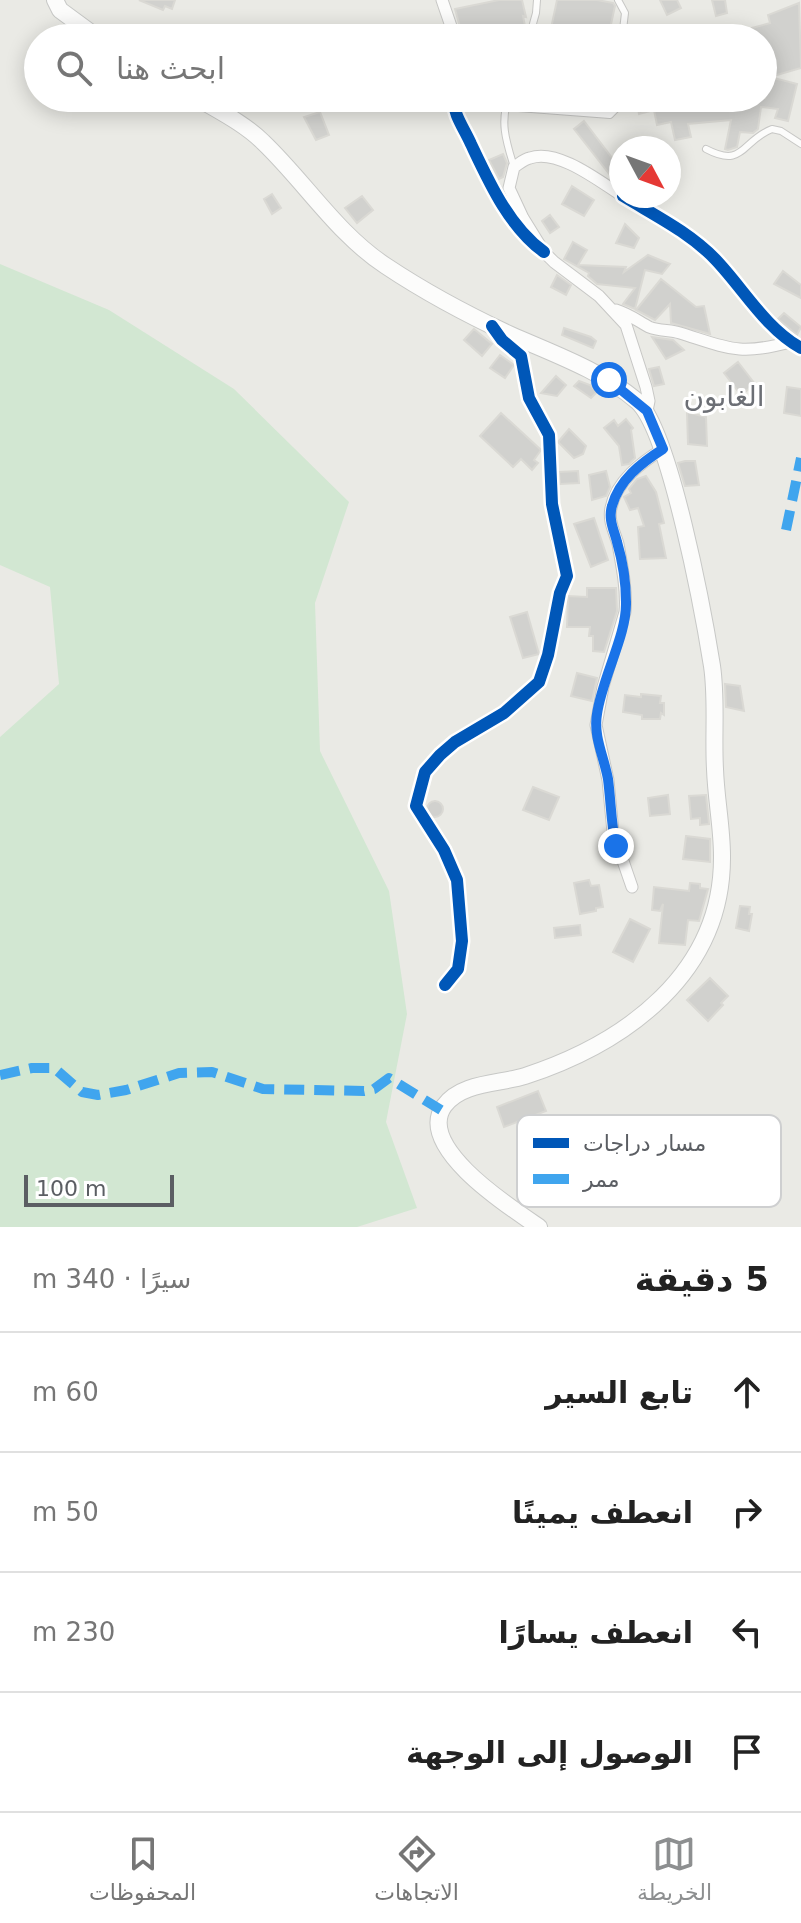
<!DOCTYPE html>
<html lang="ar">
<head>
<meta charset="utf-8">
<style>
	body { margin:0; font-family:"DejaVu Sans","Noto Sans Arabic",sans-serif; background:#f2f2f2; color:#222; direction:rtl }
	.compass { position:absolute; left:609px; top:136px; width:72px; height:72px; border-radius:50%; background:#fff; box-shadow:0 4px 20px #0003; rotate:131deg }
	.scale { position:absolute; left:24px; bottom:20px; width:150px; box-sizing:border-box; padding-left:8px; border:4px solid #5b5e63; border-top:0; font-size:22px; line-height:28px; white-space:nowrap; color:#5b5e63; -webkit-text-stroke:6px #fff; paint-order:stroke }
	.stop { position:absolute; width:24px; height:24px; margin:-18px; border:6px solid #1a73e8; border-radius:50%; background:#fff }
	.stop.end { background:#1a73e8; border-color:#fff; box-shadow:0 2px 8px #0008 }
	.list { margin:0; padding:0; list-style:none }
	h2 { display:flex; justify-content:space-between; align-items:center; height:104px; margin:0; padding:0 32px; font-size:34px }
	h2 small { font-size:26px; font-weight:400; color:#767676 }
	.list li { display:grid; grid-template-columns:52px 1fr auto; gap:24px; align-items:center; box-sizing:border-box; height:120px; padding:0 32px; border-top:2px solid #e0e0e0 }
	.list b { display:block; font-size:30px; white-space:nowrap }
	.list em { font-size:26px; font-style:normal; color:#767676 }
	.icon { flex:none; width:44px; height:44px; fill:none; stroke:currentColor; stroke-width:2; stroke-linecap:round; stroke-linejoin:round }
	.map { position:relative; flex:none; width:801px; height:1227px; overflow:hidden; direction:ltr }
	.search { position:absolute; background:#fff; box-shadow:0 4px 20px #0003; left:24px; right:24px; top:24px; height:88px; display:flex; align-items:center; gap:20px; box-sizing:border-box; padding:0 28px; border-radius:44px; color:#767676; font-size:30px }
	.sheet { height:584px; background:#fff }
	nav { display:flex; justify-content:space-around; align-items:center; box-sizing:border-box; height:112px; border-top:2px solid #e0e0e0; background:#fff; font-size:22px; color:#767676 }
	nav a { display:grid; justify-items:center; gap:4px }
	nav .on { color:#8d8f90 }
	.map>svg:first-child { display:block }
</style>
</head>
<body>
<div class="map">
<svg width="801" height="1227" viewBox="0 0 801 1227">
	<rect width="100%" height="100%" fill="#eaeae5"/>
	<path fill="#d2e7d2" d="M0 264 109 310 234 389 349 502 315 603 320 751 389 891 407 1014 386 1122 417 1208 357 1227H0V737L59 684 50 587 0 565Z"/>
	<path fill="#d1d1ce" stroke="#dad9d4" stroke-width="2" d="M139 0H175L172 9 165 6 163 10Z
		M499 0H522L526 17 523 16 525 26 519 28 520 38H463L455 9Z
		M557 0H597L613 3 615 6 608 38H549Z
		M660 0H677L681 8 667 15Z
		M712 0H725L727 13 716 16Z
		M799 3 801 68 770 77 797 84 788 121 775 118 778 109 761 107 758 129 753 133 740 132 737 147 728 150 725 149 731 120 688 124 691 137 675 140 671 122 657 125 654 110 639 114 636 98H765L767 77 763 66V38H734L733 33 753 30 752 28 770 23 768 15Z
		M472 98H487L488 105 474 108Z
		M529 98H581L579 107 536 103 528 102Z
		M320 112 329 135 316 140 304 117Z
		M584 121 613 159 621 153V174L614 180 574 129Z
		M503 154 507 163 503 177 499 179 489 160Z
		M572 186 594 200 584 216 562 204Z
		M272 194 281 208 272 214 264 199Z
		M362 196 373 210 357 223 345 208Z
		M550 215 559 227 550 233 542 221Z
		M625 224 639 238 634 248 616 243Z
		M573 242 587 250 578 265 626 267 624 272 648 255 670 264 662 274 645 270 635 309 623 304 635 288 597 284 588 276 589 273 564 259Z
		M783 271 801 285V298L774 284Z
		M557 275 571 285 566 295 551 287Z
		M661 279 696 307 704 306 710 334 671 323 670 304 655 320 636 310Z
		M784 313 801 327 797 335 778 319Z
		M564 328 591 337 596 341 593 348 562 335Z
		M474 329 492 344 482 356 464 340Z
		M652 337 673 340 684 350 666 359Z
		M500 355 514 365 505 378 490 368Z
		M738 362 755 384 741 395 724 373Z
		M659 367 664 384 654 386 649 369Z
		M556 376 566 385 557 396 541 393Z
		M579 381 590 385 597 392 591 398 574 386Z
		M787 387 801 389V416L784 413Z
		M687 412 706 417 707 446 688 444Z
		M501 413 541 450 534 460 538 463 532 470 521 459 513 467 480 436Z
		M626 419 633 428 631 430 635 458 629 464 622 465 619 446 604 428 614 420 618 426Z
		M569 429 586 446 583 454 574 458 558 442Z
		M685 461H695L699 485 685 486 678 463Z
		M578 471 579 483 560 484 559 472Z
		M606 471 610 487 606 496 592 500 589 475Z
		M646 476 656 492 664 523 659 524 666 558 640 559 638 527 644 526 638 508 630 510 624 497 631 493 629 489 637 479Z
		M594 518 608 560 591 567 574 524Z
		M587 588H616L617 611 604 652 593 651V636H589L590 627H567L568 596 587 597Z
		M527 612 539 654 523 658 510 617Z
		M577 673 597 678 592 701 571 696Z
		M725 684 740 686 744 711 726 707Z
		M641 694 661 696 660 703H664V715L661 713 660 719H642V715L623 712 625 695 641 697Z
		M533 787 559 797 549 820 523 810Z
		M668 795 670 814 650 816 648 798Z
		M706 795 709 824 700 825V818L691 819 689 796Z
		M427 809a8 8 0 1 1 16 0a8 8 0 1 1-16 0Z
		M686 836 710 839V862L683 859Z
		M589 880 591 886 599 885 603 907 596 908V911L580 914 574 883Z
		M690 883 700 884V888L708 889 699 921 688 920 685 945 659 943 663 904 660 911 652 910 654 887 689 891Z
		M740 906 750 907 749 914H752L749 931 736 928Z
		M630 919 650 929 633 962 613 952Z
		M580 925 581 935 555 938 554 928Z
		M710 978 728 996 721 1003 723 1005 708 1021 687 1000Z
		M538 1091 546 1111 504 1127 497 1107Z"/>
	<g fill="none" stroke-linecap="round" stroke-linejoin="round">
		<g stroke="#c7c7c5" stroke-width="8">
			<path id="service" d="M618 0 625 13 622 38
				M529 38 536 13 537 0
				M509 98C499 122 507 144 514 167
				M505 107 610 115 616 109 618 98
				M706 149C744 169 741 141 772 129L781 131 801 144"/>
		</g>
		<g stroke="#c7c7c5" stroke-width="13">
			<path id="minor" d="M442 0 455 38
				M453 98C454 114 461 125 468 139 488 176 505 210 531 242
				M621 195C599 181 557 148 530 158 524 159 519 164 514 167L509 188 523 218 544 252 554 262 599 296 626 325 646 387 649 401 647 411
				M623 196C654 215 689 232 715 259 743 288 765 328 801 348
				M616 310C629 314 638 321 649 327 659 331 670 330 680 333 728 348 739 356 790 342
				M632 887 613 832 608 780 596 725 603 687 625 612C627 591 622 566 618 544 615 533 608 521 611 508 616 481 642 462 663 449
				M445 985 458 969 462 941 457 880 444 850 416 806 425 772 440 755 455 742 504 713 539 682 548 655 560 593 567 576 552 504 549 435 529 398 521 356 495 330"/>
		</g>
		<g stroke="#c7c8c6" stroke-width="18">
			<path id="secondary" d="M55 0 60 10 98 38
				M197 98C219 111 245 124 263 142 305 182 337 234 386 266 425 292 468 315 511 335 554 354 600 370 637 401 670 430 704 616 712 666 717 700 713 735 715 769 716 799 722 827 722 856 723 973 626 1043 525 1076 500 1084 461 1082 444 1106 415 1147 511 1208 539 1227"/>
		</g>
		<use href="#service" stroke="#fcfcfb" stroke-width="6"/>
		<use href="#minor" stroke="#fcfcfb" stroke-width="11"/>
		<use href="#secondary" stroke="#fcfcfb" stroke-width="16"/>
		<path stroke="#40a5ee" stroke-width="10" stroke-dasharray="20 10" stroke-linecap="butt" d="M786 530 801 458
			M0 1075 32 1068H54L82 1092 98 1095 126 1090 179 1073 212 1072 263 1089 364 1091 374 1089 389 1078 441 1110"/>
		<g stroke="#fff" stroke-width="17">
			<path id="cycleway" d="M453 98C454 116 464 128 471 144 489 182 509 227 544 252
				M623 196C654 215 689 232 715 259 743 288 765 328 801 348
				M445 985 458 969 462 941 457 880 444 850 416 806 425 772 440 755 455 742 504 713 539 682 548 655 560 593 567 576 552 504 549 435 529 398 521 356 502 340 492 326"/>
		</g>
		<use href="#cycleway" stroke="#0057b8" stroke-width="12"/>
	</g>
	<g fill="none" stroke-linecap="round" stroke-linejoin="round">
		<path stroke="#1a73e8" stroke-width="10" d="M609 380 647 411 663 449C641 463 619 480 612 506 608 519 614 530 617 542 622 559 626 583 626 602 627 635 602 678 597 714 593 736 604 757 608 779 611 802 611 824 616 846"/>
	</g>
	<g text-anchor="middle" stroke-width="6" stroke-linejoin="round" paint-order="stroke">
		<g font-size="28" fill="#6c6f75" stroke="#fff">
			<text x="724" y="406">الغابون</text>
		</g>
	</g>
	<rect x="517" y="1115" width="264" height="92" rx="12" fill="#fff" stroke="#cecfd0" stroke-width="2"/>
	<rect x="533" y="1138" width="36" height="10" fill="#0057b8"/>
	<rect x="533" y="1174" width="36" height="10" fill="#40a5ee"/>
	<g font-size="22" fill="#5b5e63">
		<text x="583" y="1151">مسار دراجات</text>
		<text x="583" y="1187">ممر</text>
	</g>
</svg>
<svg class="compass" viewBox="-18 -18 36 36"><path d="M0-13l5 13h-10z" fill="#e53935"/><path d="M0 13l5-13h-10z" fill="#767676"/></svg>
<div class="scale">100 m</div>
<div class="stop" style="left:609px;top:380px"></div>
<div class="stop end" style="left:616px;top:846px"></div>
<div class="search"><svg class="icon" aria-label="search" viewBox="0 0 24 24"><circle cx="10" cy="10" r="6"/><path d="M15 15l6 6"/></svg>ابحث هنا</div>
</div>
<section class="sheet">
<h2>5 دقيقة<small>سيرًا · 340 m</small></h2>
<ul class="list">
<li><svg class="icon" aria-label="ahead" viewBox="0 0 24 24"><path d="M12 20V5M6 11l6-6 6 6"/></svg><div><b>تابع السير</b></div><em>60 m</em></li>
<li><svg class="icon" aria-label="right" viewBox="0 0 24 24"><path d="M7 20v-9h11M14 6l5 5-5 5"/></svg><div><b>انعطف يمينًا</b></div><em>50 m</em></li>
<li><svg class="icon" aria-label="left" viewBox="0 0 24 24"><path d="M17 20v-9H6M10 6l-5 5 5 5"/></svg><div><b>انعطف يسارًا</b></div><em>230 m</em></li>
<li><svg class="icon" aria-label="arrive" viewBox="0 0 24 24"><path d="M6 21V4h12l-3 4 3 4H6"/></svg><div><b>الوصول إلى الوجهة</b></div></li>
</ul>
</section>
<nav>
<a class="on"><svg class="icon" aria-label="map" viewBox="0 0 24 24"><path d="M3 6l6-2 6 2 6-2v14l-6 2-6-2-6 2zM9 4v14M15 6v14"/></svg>الخريطة</a>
<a><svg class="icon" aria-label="directions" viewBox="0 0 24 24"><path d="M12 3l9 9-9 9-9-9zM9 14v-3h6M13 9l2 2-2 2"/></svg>الاتجاهات</a>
<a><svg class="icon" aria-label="saved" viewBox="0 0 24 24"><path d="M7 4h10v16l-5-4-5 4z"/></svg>المحفوظات</a>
</nav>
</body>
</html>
